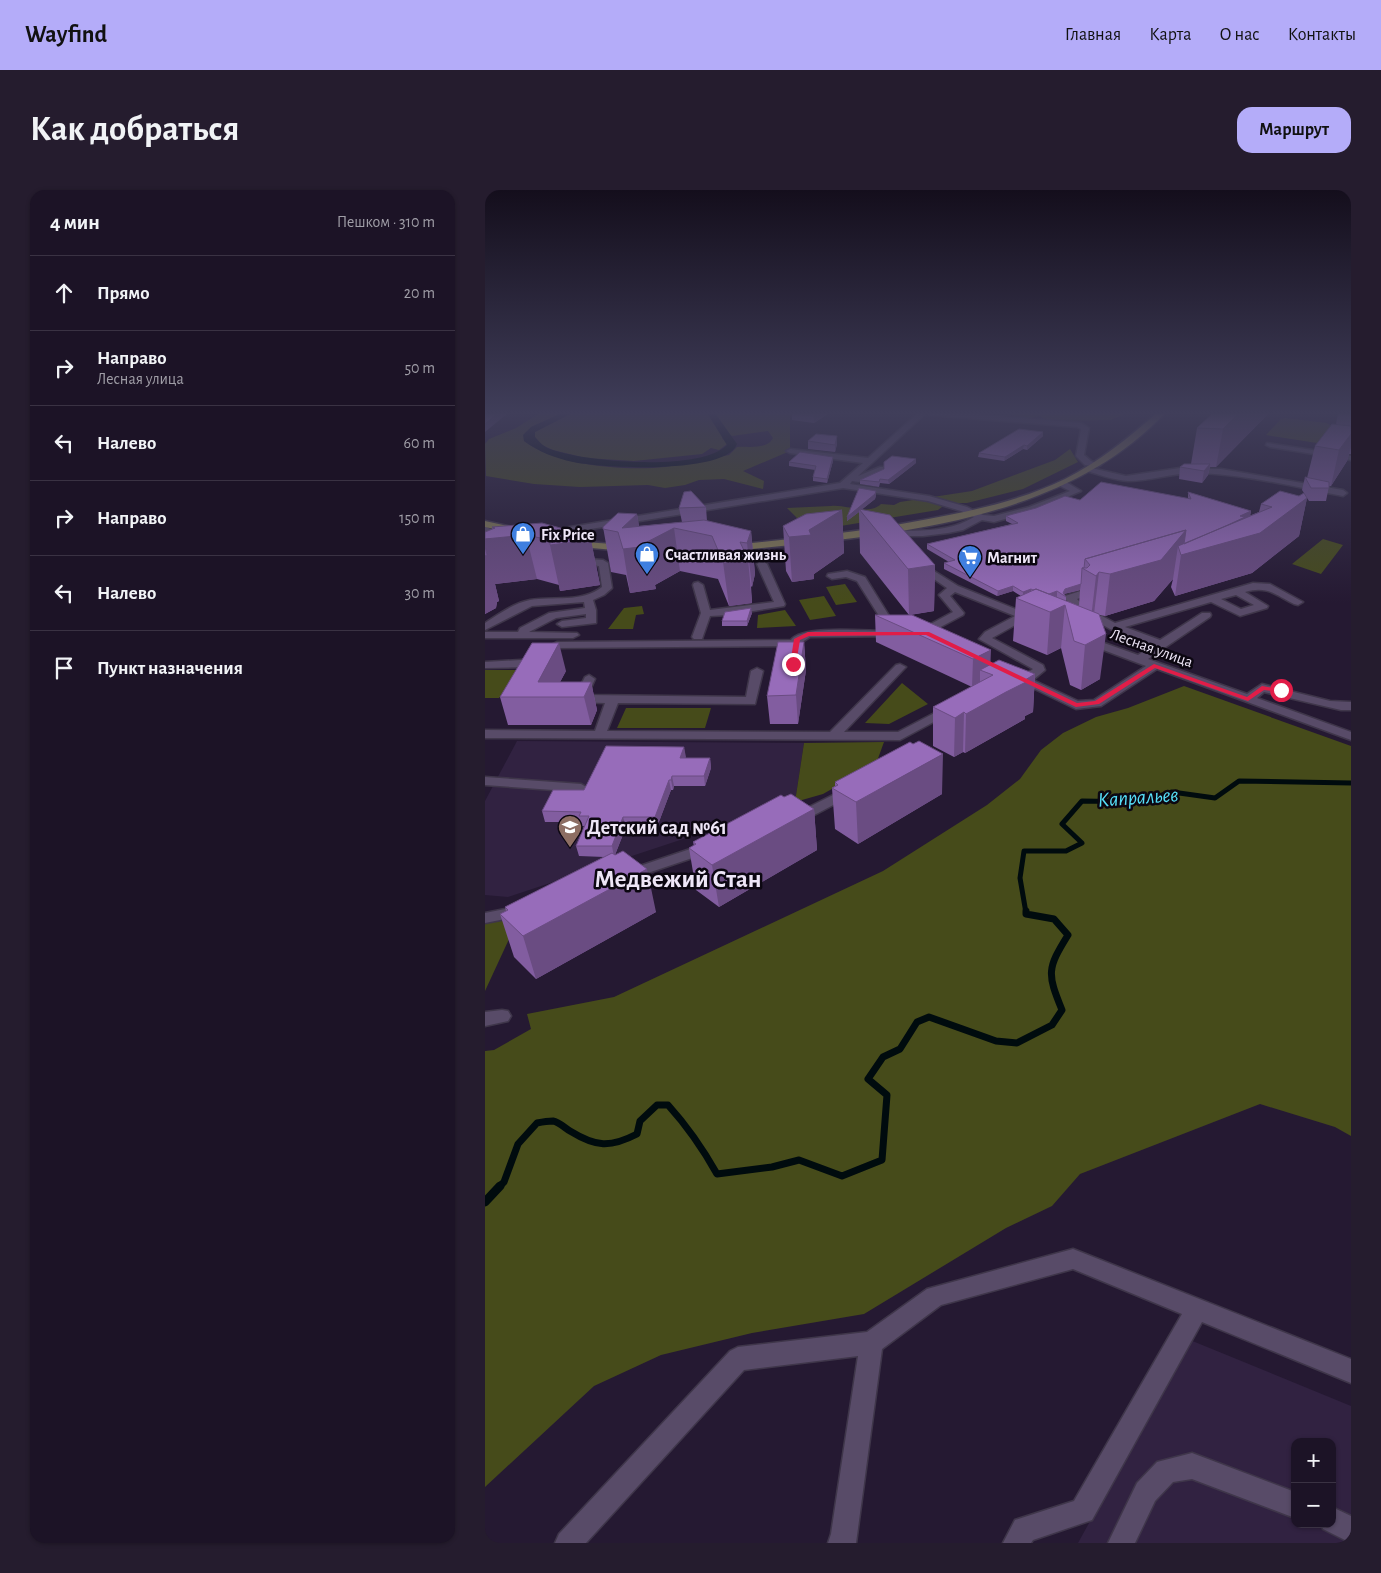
<!DOCTYPE html>
<html lang="ru">
<head>
<meta charset="utf-8">
<style>
	body { margin:0; font-family:"Alegreya Sans",sans-serif; background:#251c2e; color:#f1f3f6 }
	.controls { position:absolute; right:15px; bottom:15px; display:grid; overflow:hidden; border-radius:10px; box-shadow:0 1px 4px #0004 }
	.controls button { width:45px; height:45px; display:grid; place-items:center; padding:0; border:0; border-bottom:1px solid #3a3243; background:#1c1326; color:#f1f3f6; font:25px sans-serif }
	.stop { position:absolute; width:15px; height:15px; margin:-11px; border:4px solid #e11d48; border-radius:50%; background:#fff }
	.stop.end { background:#e11d48; border-color:#fff; box-shadow:0 1px 5px #0008 }
	.list { margin:0; padding:0; list-style:none }
	h2 { display:flex; justify-content:space-between; align-items:center; height:65px; margin:0; padding:0 20px; font-size:21px }
	h2 small { font-size:16px; font-weight:400; color:#a09ea7 }
	.list li { display:grid; grid-template-columns:32px 1fr auto; gap:15px; align-items:center; box-sizing:border-box; height:75px; padding:0 20px; border-top:1px solid #3a3243 }
	.list b { display:block; font-size:19px; white-space:nowrap }
	.list p { margin:0; font-size:16px; white-space:nowrap; color:#a09ea7 }
	.list em { font-size:16px; font-style:normal; color:#a09ea7 }
	.icon { flex:none; width:28px; height:28px; fill:none; stroke:currentColor; stroke-width:2; stroke-linecap:round; stroke-linejoin:round }
	.map { position:relative; flex:none; width:866px; height:1353px; overflow:hidden; border-radius:15px }
	header { display:flex; align-items:center; gap:30px; box-sizing:border-box; height:70px; padding:0 25px; background:#b4acf9; color:#111 }
	header strong { font-size:24px }
	nav { display:flex; gap:28px; margin-inline-start:auto; font-size:18px }
	.intro { display:flex; align-items:center; justify-content:space-between; box-sizing:border-box; height:120px; padding:0 30px }
	h1 { margin:0; font-size:35px }
	.button { padding:12px 22px; border-radius:15px; background:#b4acf9; color:#111; font-size:18px; font-weight:700 }
	main { display:flex; gap:30px; padding:0 30px }
	aside { flex:1; background:#1c1326; border-radius:15px; box-shadow:0 1px 4px #0004 }
	.map>svg:first-child { display:block }
</style>
</head>
<body>
<header>
<strong>Wayfind</strong>
<nav><a>Главная</a><a>Карта</a><a>О нас</a><a>Контакты</a></nav>
</header>
<div class="intro"><h1>Как добраться</h1><a class="button">Маршрут</a></div>
<main>
<aside>
<h2>4 мин<small>Пешком · 310 m</small></h2>
<ul class="list">
<li><svg class="icon" aria-label="ahead" viewBox="0 0 24 24"><path d="M12 20V5M6 11l6-6 6 6"/></svg><div><b>Прямо</b></div><em>20 m</em></li>
<li><svg class="icon" aria-label="right" viewBox="0 0 24 24"><path d="M7 20v-9h11M14 6l5 5-5 5"/></svg><div><b>Направо</b><p>Лесная улица</p></div><em>50 m</em></li>
<li><svg class="icon" aria-label="left" viewBox="0 0 24 24"><path d="M17 20v-9H6M10 6l-5 5 5 5"/></svg><div><b>Налево</b></div><em>60 m</em></li>
<li><svg class="icon" aria-label="right" viewBox="0 0 24 24"><path d="M7 20v-9h11M14 6l5 5-5 5"/></svg><div><b>Направо</b></div><em>150 m</em></li>
<li><svg class="icon" aria-label="left" viewBox="0 0 24 24"><path d="M17 20v-9H6M10 6l-5 5 5 5"/></svg><div><b>Налево</b></div><em>30 m</em></li>
<li><svg class="icon" aria-label="arrive" viewBox="0 0 24 24"><path d="M6 21V4h12l-3 4 3 4H6"/></svg><div><b>Пункт назначения</b></div></li>
</ul>
</aside>
<div class="map">
<svg width="866" height="1353" viewBox="0 0 866 1353">
	<rect width="100%" height="100%" fill="#251932"/>
	<path fill="#312241" fill-rule="evenodd" d="M32 551 319 553 310 612 23 707 0 705V611Z
		M705 1150 866 1216V1353H593ZM810 1252H847V1334H810Z"/>
	<path fill="#464b1a" d="M55 223H77L46 237 39 251C72 276 140 281 180 277 201 274 223 269 244 265L252 257C263 256 282 260 288 248L283 241 247 246 243 243 237 248 242 254 234 260 226 258 217 264 149 271 101 268 68 260 57 255 50 247V242L87 223H308L305 227V261L258 281 279 291 278 299 239 289 214 290 200 295 180 298 163 295 95 297 49 294 1 286 0 254 4 249 31 238Z
		M494 223H642L626 230 562 231 555 226 543 228 547 230 532 227 530 225Z
		M800 228 842 233 846 236 832 253 781 245 796 229Z
		M585 259 593 272 538 299 482 313H462L453 320 325 341 302 318C317 317 331 317 346 316 360 314 384 326 396 314L409 315 415 312 487 301 570 270Z
		M838 349 858 355 836 384 807 374Z
		M360 394 372 412 351 415 341 397Z
		M339 406 351 426 325 430 314 410Z
		M157 416 159 424 151 425 148 439H123L139 418Z
		M300 420 311 436 272 438 273 425Z
		M0 480H34L14 508H0Z
		M417 493 443 514 404 534 380 533Z
		M699 496 866 556V946L850 937 775 914 595 984 567 1016 521 1038 379 1124 267 1143 176 1165 109 1196 0 1297V861L9 860 46 839 42 824 129 807 398 681 502 615 535 589 556 560 578 543 611 527 643 518Z
		M141 518H226L220 538H132Z
		M399 552 391 574 338 604 310 612 319 553Z
		M27 728 32 732 0 801V732Z"/>
	<path fill="#000b0e" d="M77 223H87L50 242V247C55 253 60 258 68 260 102 272 216 282 242 255L222 223H230L252 254C241 285 116 278 88 272 70 268 54 262 39 251L38 245 46 237Z"/>
	<g fill="none" stroke-linecap="round" stroke-linejoin="round">
		<path stroke="#000b0e" stroke-width="5" d="M541 723 535 688 539 661H581L597 653 577 634 597 611 655 612 687 602 730 608 754 591 866 593"/>
		<path stroke="#000b0e" stroke-width="7" d="M14 997 19 992 33 954 52 933C57 932 63 931 68 931 74 932 80 938 85 941 111 957 125 958 152 944L155 931 172 915H183C202 936 218 959 232 984L287 977 314 970 357 986 397 970 402 905 383 889 398 867 415 859 432 832 444 827 511 851 532 853 567 835 577 820C562 783 562 779 583 745L569 729 541 724V721"/>
		<path stroke="#000b0e" stroke-width="9" d="M0 1012 15 996"/>
		<g stroke="#3f364a" stroke-width="3">
			<path id="minor" d="M433 223H441L373 286 395 277H398V281L374 292 367 291 365 294 444 306 482 317 498 325 509 326 544 317 585 301 575 296V292H581L596 301 550 321 509 332 497 330 478 340 463 343 438 346H402L397 343 402 340C432 341 463 343 489 327L476 321 443 311 358 298 81 343 67 349 62 346 79 338 355 293 378 273 305 263 301 261 305 259 383 268Z
				M443 223H476L596 233 604 238 599 265 606 271 616 275 612 277 600 275 591 266 596 239 592 237 446 225Z
				M782 253 866 266V270L785 257 781 255Z
				M602 277 641 286 695 278 736 279 858 300 862 303 858 306C811 297 763 285 715 283 689 282 667 291 643 291 629 290 615 285 602 281Z
				M0 336 7 340V344L0 343Z
				M91 368 118 370 123 373 127 398 119 405 108 410 111 420V433L77 437 72 434 77 431 101 428V424L71 428 44 442 92 443 94 445 88 448H0V442H33L35 438 64 423 100 418 99 412 47 416 0 440V433C14 424 29 413 45 410 68 406 97 413 117 397L114 376 88 373V369Z
				M277 371 282 374 300 414 299 416 244 425 225 426 217 449H209L207 447 216 423 208 395 209 393 213 392 218 395 225 420 289 412 272 374Z
				M433 371 473 396 553 428 554 430 553 432 549 433 539 430 507 448 558 475 560 480 548 490 593 511 609 510 661 476 597 452 595 450 597 448H605L653 465 668 455 625 439 609 430 608 428 609 426H617L630 433 768 393 785 394 818 412 813 415 809 414C791 405 782 395 760 402L783 416 782 418 755 426 726 412 640 437 675 450 717 423H725L726 425 725 427 663 469 762 504 777 494 845 511 866 512V520H856L779 502 772 508 866 542V550L672 479 616 516 591 519 527 488 525 486 527 484 531 482 539 485 548 479 494 449 500 442 530 426 470 402 465 406 479 423 478 425 448 441 446 445H431L430 443 431 441 438 440 440 437 468 422 454 405 462 398 430 376V372ZM751 405 769 415 756 419 736 409Z
				M362 381 380 387 406 429 410 441 414 444 413 446 325 447 311 456 72 458 66 455 72 452 306 450C317 435 380 441 399 441L396 429 372 391 361 387 347 389 342 386 343 384Z
				M614 395 618 396V400L592 409 599 416 598 418H590L579 408 580 406Z
				M53 469 59 472 57 474 43 477 0 478V472Z
				M415 474 421 477 419 479 359 542H413L461 517H469L471 520 415 550 0 548V540L110 541 120 513 91 512 89 509 100 487 104 485 110 489 103 505 261 507 266 481 272 478 278 481 270 514 133 513 122 541 345 542 411 475Z
				M0 587 96 594 103 598 96 602 0 595Z
				M366 596 371 597 373 600 371 603 316 632H306L304 629 306 626Z
				M223 653 228 655 230 658 228 661 142 690 137 688 134 685 137 682Z
				M35 716 41 717 43 721 41 725 0 733V723Z
				M17 820 23 821 26 826 23 831 0 836V822Z
				M588 1059 866 1169V1193L717 1132 607 1330 548 1350 546 1353H518L530 1330 589 1311 697 1124 588 1079 456 1115 397 1159 371 1353H343L346 1344 373 1166 259 1180 101 1353H70L74 1344 245 1161 253 1157 382 1142 442 1099Z
				M707 1263 810 1302V1328L707 1289 688 1292 670 1311 650 1353H623L652 1293 672 1272Z
				M847 1317 866 1326V1353L838 1339 836 1334H847Z"/>
		</g>
		<g stroke="#3f364a" stroke-width="3">
			<path id="major" d="M672 223H680C574 336 392 346 246 361L241 358 246 355C319 348 392 340 464 325 504 317 543 307 580 289 614 272 643 248 672 223Z
				M0 331 32 338 34 340 29 343 0 337Z
				M86 351 141 355 146 358 141 361 83 356V352Z"/>
		</g>
		<use href="#minor" fill="#584b68" fill-rule="evenodd"/>
		<use href="#major" fill="#837a54" fill-rule="evenodd"/>
	</g>
	<path fill="#825da0" fill-rule="evenodd" d="M308 223H344L329 233 307 230V224Z
		M728 223H784L731 277H725L723 285 717 293 694 289 695 277 706 274 712 238Z
		M853 223H866V264H864L862 271 846 296H844L841 311H824L822 308 814 346 767 383 690 406 686 397 688 389 669 411 620 426 615 425V489L596 500 585 495 576 458 562 465 528 451 531 408 536 406 528 401 512 406 459 379V373L464 372 442 359V354L527 334 521 331V326L595 310 703 308V302L766 321 765 326 759 328 774 322 776 314 814 306 819 303 817 300 820 287 822 288 830 256 851 234ZM595 400 594 416 581 411V407L579 404Z
		M558 242V246L542 260 538 259 519 271 493 267 494 263Z
		M352 246V254L350 262 323 259V251Z
		M348 267V271L342 293 328 291V287L330 280 304 276V272Z
		M431 273 404 294 395 293 394 297 375 294V290Z
		M391 305 390 309 376 320 450 375 449 421 425 425 505 475 550 484 548 522 540 526V529L519 541 480 563 478 562 469 567 448 556V517L487 497 391 452 390 425H424L375 363 374 322 362 331V327Z
		M221 317 222 331 266 341 270 384 267 397 266 396 267 413 244 416 233 389 195 381 170 395 171 399 145 403 141 385 126 382 118 337 152 324 154 336 197 332 194 318Z
		M357 320 359 363 329 384V389L307 392 301 381 298 336Z
		M7 337 105 346 115 395 75 401 74 395 52 389 10 394 14 411 12 412 11 418 0 424 7 339Z
		M267 423 262 436H237V431Z
		M319 452 321 480 313 534H285L282 506Z
		M81 481 75 492H106L112 520 106 535H23L15 507Z
		M199 557 200 568H225L226 578 220 596H189L188 600H186L172 637H141L130 665 171 722 51 789 29 767 15 724 21 721 20 717 119 667 94 666 91 656 99 636H97L96 632H60L57 621 99 600Z
		M350 592 457 604 373 654 350 639 347 598 350 596Z
		M299 607 329 619 332 660 234 717 211 700 204 658 209 656 208 652Z"/>
	<path fill="#6a4c82" d="M13 223H23L0 242V234Z
		M333 223H344L329 233 328 226Z
		M754 223H784L731 277 738 239Z
		M558 242V246L542 260V256Z
		M866 244V257L862 271 846 296 854 260Z
		M352 246V254L350 262V255Z
		M539 255 538 259 519 271 520 267Z
		M348 267V271L342 293V289Z
		M431 269V273L404 294 403 290Z
		M725 274 723 285 717 293 719 281Z
		M391 301V305L390 309 375 321 374 319V322L362 331V327Z
		M822 308 814 346 767 383 690 406 696 365 693 356 688 389 669 411 620 426 625 384 701 340 755 326 766 321 765 326 759 328Z
		M357 320 359 363 329 384V389L307 392 304 347 324 340Z
		M152 324 157 357 162 352 189 338 195 381 170 395 171 399 145 403 138 359 137 338Z
		M266 341 270 384 267 397 262 353Z
		M41 345 52 389 10 394 14 411 12 412 11 418 0 424V349Z
		M106 350 115 395 75 401 65 355Z
		M263 369 267 413 244 416 238 372Z
		M450 375 449 421 424 425 423 379Z
		M614 382 609 424 606 428 611 386Z
		M596 394 595 400 579 404V405L578 403 580 399Z
		M528 396V401L512 406 513 401Z
		M546 399V405L538 407V402Z
		M572 401V407L557 411 558 406Z
		M580 415 576 458 562 465 565 422Z
		M266 418 267 423 262 436V431Z
		M621 444 615 489 596 500 600 455Z
		M319 452 321 480 313 534 311 505Z
		M74 453 81 481 67 507 53 492Z
		M506 460 505 484 495 480V493L487 497 488 469Z
		M550 484 548 522 540 526V529L480 563 481 524Z
		M106 492 112 520 106 535 99 507Z
		M479 522 478 562 469 567 470 528Z
		M199 557 201 567 197 578 195 568Z
		M458 564 457 604 373 654 371 612Z
		M225 568 226 578 220 596 219 586Z
		M187 586 189 596 188 600 186 590Z
		M184 590 186 600 172 637 170 627Z
		M329 619 332 660 234 717 227 675Z
		M138 627 141 637 129 667 127 656Z
		M162 679 171 722 51 789 38 746Z"/>
	<path fill="#976cba" stroke="#6a4c82" d="M0 223H13L0 234Z
		M308 223H333L328 226 307 224Z
		M728 223H754L738 239 712 238Z
		M853 223H866V225Z
		M847 234 866 236V244L854 260 830 256Z
		M534 239 558 242 542 256 539 255 520 267 494 263Z
		M331 244 352 246 350 255 323 251Z
		M315 262 348 267 342 289 328 287 331 276 304 272Z
		M407 266 431 269 403 290 395 289 394 292 375 290 399 279V272Z
		M699 274H725L719 281 695 277Z
		M820 287 844 292V298H826Z
		M616 292 706 309 703 302 766 321 755 326 760 327 745 334 699 354 701 340 600 369 599 378H597L596 394 580 399 578 403 581 407 572 401 564 404 551 399 548 400 546 399 538 402 528 396 513 401 459 373 470 370 442 354 533 333 521 326 551 318 580 306 595 310Z
		M374 298 391 301 390 304 362 327Z
		M206 301 221 317 194 318 199 302Z
		M795 301 814 306 819 303 822 308 775 343 696 365 693 356 787 317 776 314Z
		M374 319 405 325 450 375 423 379Z
		M357 320 324 340 326 345 304 347 298 336 321 324Z
		M133 323 152 324 137 338 219 330 266 341 262 353 255 352 263 369 238 372 227 346 189 338 162 352 163 356 138 359 133 342 118 339V337Z
		M57 333 105 346 106 350 65 355V350L41 345 0 349V342L10 338 7 337Z
		M701 340 676 370 625 384 614 382 611 386 597 378H602L605 375 600 369Z
		M0 356 2 365 0 366Z
		M551 399 614 424 621 444 600 455 589 451 580 415 565 422 531 408Z
		M266 418 262 431H237L240 422Z
		M390 425H427L506 460 488 469Z
		M293 452H319L311 505 282 506Z
		M47 453H74L53 492H106L99 507H15Z
		M514 470 550 484 540 490 543 491 521 502 481 524 479 522 470 528 448 517 508 485 495 480Z
		M434 551 458 564 371 612 347 598 353 595 350 592 425 552 428 554Z
		M121 556 199 557 195 568H225L219 586H187L186 590H184L170 627H138L127 656H91L104 626H94L96 622 57 621 68 600H99Z
		M306 604 329 619 227 675 204 658 211 654 208 652 296 605 299 607Z
		M138 661 162 679 38 746 15 724 23 720 20 717 127 663 130 665Z"/>
	<linearGradient id="sky" x2="0" y2="1"><stop stop-color="#140e1c"/><stop offset="0.54" stop-color="#403e5a"/><stop offset="1" stop-color="#403e5a" stop-opacity="0"/></linearGradient>
	<rect width="866" height="413" fill="url(#sky)"/>
	<path fill="#e11d48" d="M323 442H444L592 513 610 511 669 474 762 507 777 496 799 500 796 502 779 500 763 511 670 478 614 514 591 517 441 445 324 446 315 450 311 474 305 475 309 449Z"/>
	<defs>
		<g id="shop-pin" transform="scale(1.25)"><path d="M0 17L-7.5 6A9.5 9.5 0 1 1 7.5 6Z" fill="#3f7fe0" stroke="#0c0711"/><path d="M-5-2.5h2.3a2.7 3.5 0 0 1 5.4 0H5L5.5 6h-11ZM-1.5-2.5h3a1.5 2.3 0 0 0-3 0Z" fill="#fff"/></g>
		<g id="supermarket-pin" transform="scale(1.25)"><path d="M0 17L-7.5 6A9.5 9.5 0 1 1 7.5 6Z" fill="#3f7fe0" stroke="#0c0711"/><path d="M-6-5.5h2.5l.6 2H6L4.5 2H-2.5L-4.4-4H-6ZM-1.5 3.2a1.3 1.3 0 1 0 .1 0ZM3 3.2a1.3 1.3 0 1 0 .1 0Z" fill="#fff"/></g>
		<g id="school-pin" transform="scale(1.25)"><path d="M0 17L-7.5 6A9.5 9.5 0 1 1 7.5 6Z" fill="#8d6e63" stroke="#0c0711"/><path d="M0-5L7-2L0 1L-7-2ZM-4 1L0 2.5L4 1V4Q0 6-4 4Z" fill="#fff"/></g>
	</defs>
	<g fill-rule="evenodd">
		<use href="#shop-pin" x="38" y="344"/>
		<use href="#shop-pin" x="162" y="364"/>
		<use href="#supermarket-pin" x="485" y="367"/>
		<use href="#school-pin" x="85" y="637"/>
	</g>
	<g text-anchor="middle" stroke-width="5" stroke-linejoin="round" paint-order="stroke">
		<g font-size="16" font-weight="bold" fill="#eee6f7" stroke="#0c0711" text-anchor="start">
			<text x="56" y="350">Fix Price</text>
			<text x="180" y="370">Счастливая жизнь</text>
			<text x="502" y="373">Магнит</text>
		</g>
		<g font-size="16" fill="#eee6f7" stroke="#0c0711">
			<text transform="translate(667 457) rotate(20)" y="6">Лесная улица</text>
		</g>
		<g font-size="20" font-weight="bold" fill="#eee6f7" stroke="#0c0711" text-anchor="start">
			<text x="102" y="644">Детский сад №61</text>
		</g>
		<g font-size="21" font-style="italic" fill="#56e0f9" stroke="#0c0711">
			<text transform="translate(653 607) rotate(-4)" y="7">Капральев</text>
		</g>
		<g font-size="25" font-weight="bold" fill="#eee6f7" stroke="#0c0711">
			<text x="193" y="697">Медвежий Стан</text>
		</g>
	</g>
</svg>
<div class="controls">
<button>+</button>
<button>−</button>
</div>
<div class="stop" style="left:796px;top:500px"></div>
<div class="stop end" style="left:308px;top:474px"></div>
</div>
</main>
</body>
</html>
